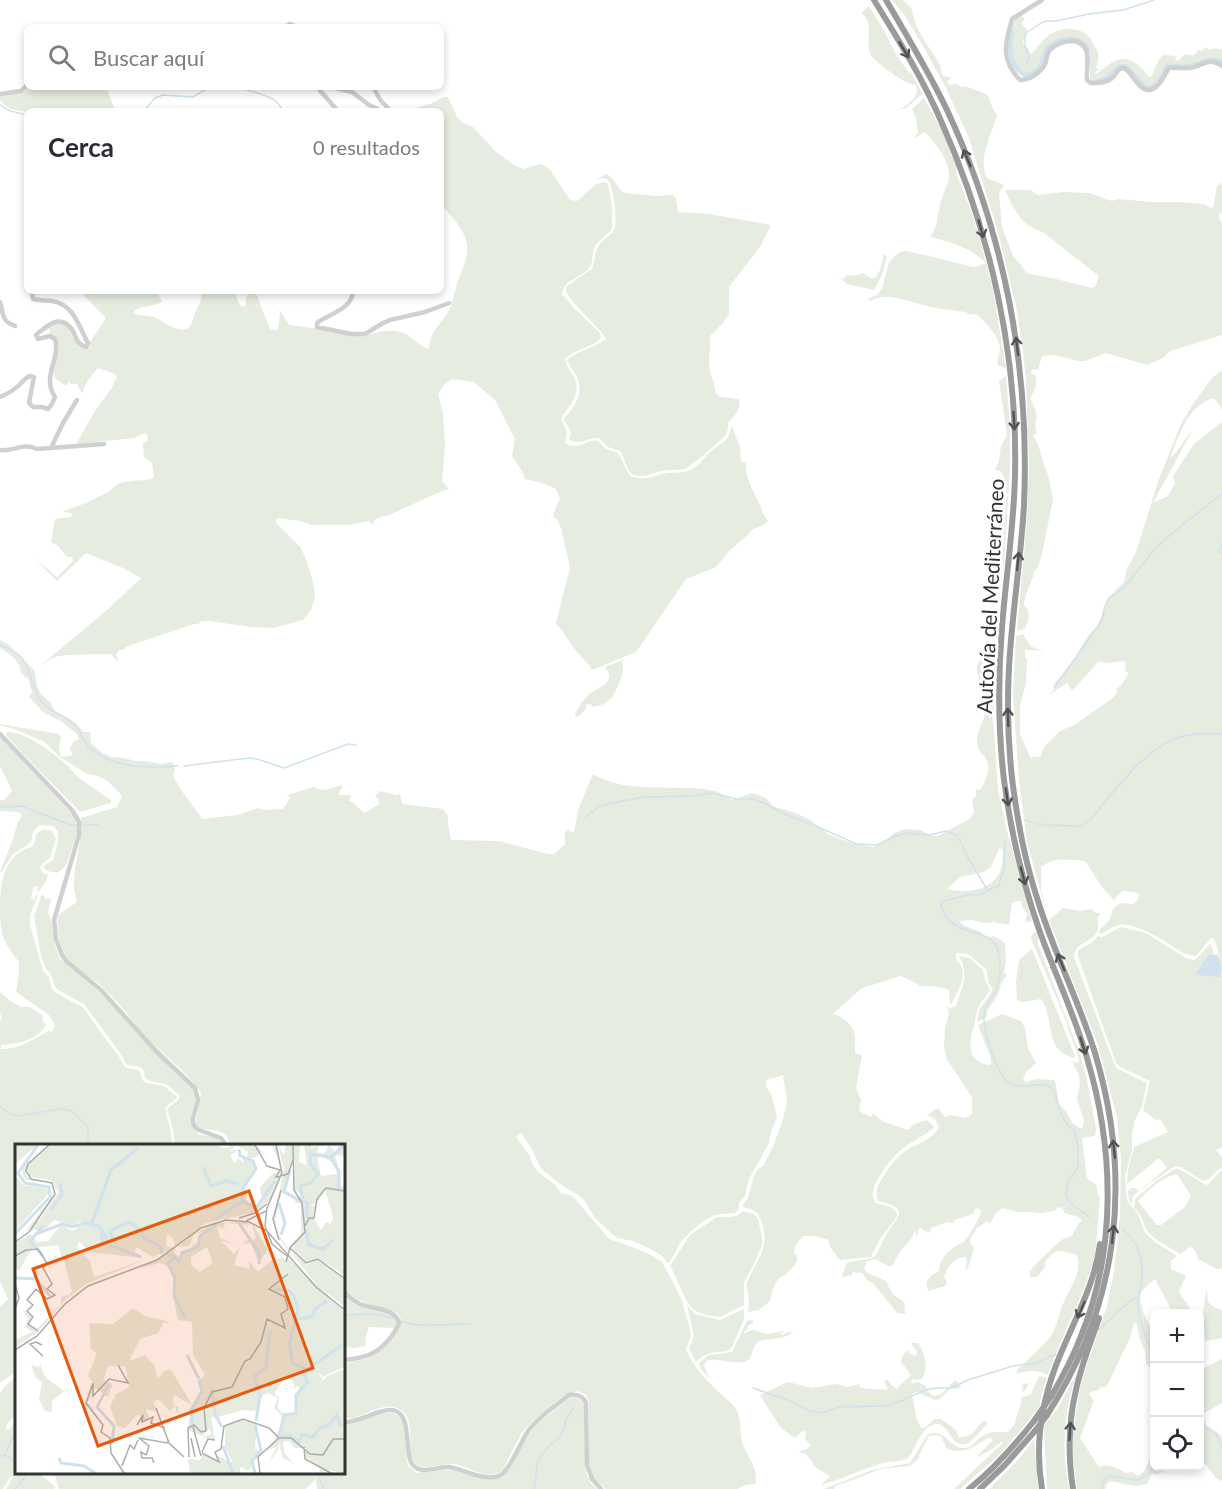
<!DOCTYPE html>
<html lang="es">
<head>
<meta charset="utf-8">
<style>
	body { margin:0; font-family:Lato,sans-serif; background:#f2f2f3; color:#2b2b33 }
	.controls { position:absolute; right:18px; bottom:18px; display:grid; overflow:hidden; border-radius:9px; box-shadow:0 3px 9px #0003 }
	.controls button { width:54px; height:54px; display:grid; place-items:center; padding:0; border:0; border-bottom:2px solid #e1e1e2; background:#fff; color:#2b2b33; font:30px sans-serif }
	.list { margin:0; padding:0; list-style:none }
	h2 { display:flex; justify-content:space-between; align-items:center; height:78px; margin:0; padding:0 24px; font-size:26px }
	h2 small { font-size:20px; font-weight:400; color:#7c7c81 }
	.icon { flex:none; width:33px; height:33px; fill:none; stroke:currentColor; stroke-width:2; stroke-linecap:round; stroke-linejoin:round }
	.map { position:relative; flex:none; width:1222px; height:1489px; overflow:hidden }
	.search { position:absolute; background:#fff; box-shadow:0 3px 9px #0003; left:24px; top:24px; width:420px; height:66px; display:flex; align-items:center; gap:15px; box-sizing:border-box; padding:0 21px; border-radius:9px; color:#7c7c81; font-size:22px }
	.panel { position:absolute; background:#fff; box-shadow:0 3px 9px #0003; left:24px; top:108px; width:420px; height:186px; border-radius:9px }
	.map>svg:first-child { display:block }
</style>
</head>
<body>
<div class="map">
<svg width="1222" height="1489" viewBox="0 0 1222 1489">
	<rect width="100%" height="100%" fill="#fff"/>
	<path fill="#e6ecdf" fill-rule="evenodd" d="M892 0H903L911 8 916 25 923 38 940 65 942 75 952 78 947 81 949 85 957 84 961 87 965 86C970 88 986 93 988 96 992 103 990 107 997 114 992 136 977 156 987 178L1004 185 999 193 1002 227 1013 256 1022 266 1026 273 1056 279 1092 288 1095 287 1099 276 1044 233 1029 226 1021 219 1013 207 1005 190H1030L1038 195 1064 192 1089 193 1112 201 1118 199 1152 202H1181L1204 204 1213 209 1217 186 1222 183V213L1219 214V220L1222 222V335L1170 351 1163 358 1147 365 1106 353 1085 361H1078L1054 355 1042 356 1038 370 1032 369 1031 374 1035 375C1038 384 1035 390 1030 398 1032 403 1035 408 1036 413 1038 420 1033 425 1037 433L1033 436 1038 444 1044 465 1048 475 1053 499 1042 554 1038 567 1033 573 1034 575C1032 578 1024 600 1024 603 1024 607 1026 607 1028 611 1030 617 1028 624 1024 629L1017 631 1027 521 1029 466 1026 381 1023 351 1016 306 998 232 969 138 945 86 924 48 905 16Z
		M869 6 882 27 897 56 909 73 911 72 922 94 906 108 898 110C908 105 920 97 916 85 913 84 909 84 906 82 899 79 872 60 870 53 865 39 875 23 861 13Z
		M1021 16 1025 19 1022 23 1023 26 1027 29 1026 37 1023 40 1024 45 1028 48 1031 54C1039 48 1042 38 1051 34 1064 26 1086 27 1092 42 1093 45 1096 47 1097 50 1100 55 1098 63 1096 68L1099 70 1095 72 1096 74C1101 71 1104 68 1108 65 1127 52 1137 62 1149 77L1152 76 1159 59 1163 55 1176 56 1175 60 1178 61 1184 55C1191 54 1192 59 1198 50L1202 51 1206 47 1209 50 1214 48 1222 50V64L1217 61 1190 67H1169L1157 85C1130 88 1140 64 1119 65 1108 79 1111 79 1093 82L1090 79V66L1086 48 1079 41C1071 42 1059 42 1052 46 1042 51 1046 65 1035 73 1019 84 1007 62 1008 48 1008 38 1011 29 1014 20Z
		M29 87H108V91L115 111H27V112L10 109 0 100V95L24 92Z
		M444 97H448L457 117 463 123 473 127 496 152 514 165 523 169 541 164 548 168 551 171 570 200 577 201 596 184 605 182 608 184 612 207V229C607 235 600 239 595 246 591 253 594 262 589 268 581 278 564 279 562 294L574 308 599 332 601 337C595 347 575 349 565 359 566 366 571 371 574 377 582 394 570 405 561 418L567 432 565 443C580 452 588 438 598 441 601 442 602 446 605 448 609 451 614 451 618 453L630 476C642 480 651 478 662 474 672 471 684 475 694 468 701 464 705 456 711 451 721 443 729 442 731 427L732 426 740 447 741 461 746 463C743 475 757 498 762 509V512L768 521 767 523 752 530 747 536 730 550 716 567 686 579 636 652 592 670C588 662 582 658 576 651 569 642 564 632 556 623L570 568 561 528 557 519 553 517 555 509 560 499 556 489 542 483 525 479 522 471 512 456 515 439 495 400 474 382 452 379 444 385 438 394 443 413 445 446 442 481 449 489 442 491 389 515C382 517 374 517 373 525L369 521 349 525H312L300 521 278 518 276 520V523L301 548 307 562 313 582 315 597 311 610 303 620 274 628 252 627 209 621H202L198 624H194L125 647 124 650H119L116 655 119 660 117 661 111 654C97 655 62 653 52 658 48 660 44 664 40 666L107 610 141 578 123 568 86 553 57 581 35 559 57 577 73 561 72 557H67L58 546 51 542 55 519 71 517 72 514 63 511 86 503 110 491C120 477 139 483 154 478L152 463 144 457 143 443 147 441 148 436 145 433 134 438 76 444 95 411 111 389 117 377 115 374 98 368 88 380 82 393 77 384H71L69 382 66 386C62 383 57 381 54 376 49 365 63 351 55 337L50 335 49 332 50 331V329L39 333 54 323 63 324 71 329C74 339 76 344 86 348L89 347 90 342 106 318 80 291H157L162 302C153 307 144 305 134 311L135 314C141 316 148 315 154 317 163 320 179 336 189 327 193 324 193 317 195 313 199 303 202 304 202 291H234L240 305 243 307 246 305V299L249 291H255L270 329 274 330 278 329 280 314 279 309 289 325 368 335C380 331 397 328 408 335 415 340 420 346 429 349 431 329 439 327 448 312 453 302 455 291 458 280 461 273 464 266 466 258 472 235 455 221 441 205V111H405L430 104Z
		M924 98 942 131 957 168 956 173 972 214 983 251 993 290 1006 369 998 365C997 359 999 355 1000 350 1001 338 986 323 978 315L968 314 966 312C953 310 939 309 927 306 910 302 886 291 870 301L868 299 878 294 882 288 889 262 900 252 905 251 925 255 973 267 979 266 986 263C971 248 950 241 930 237 938 227 937 216 940 205 942 197 945 190 948 182 954 165 936 144 925 132L913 139 918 133 916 118 912 109Z
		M606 174C616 178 616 189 625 193L656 196 672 195 676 198 678 212 709 214 771 225 760 247 729 287V314L723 323 710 336C711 346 709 354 709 363 709 373 715 383 716 394L721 397 739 399C741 409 735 416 728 422 728 427 728 432 725 436 722 440 690 467 685 469 678 471 669 469 661 471 652 473 644 478 634 475 626 472 625 458 620 451L608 447 599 438C588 437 580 446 569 440L571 432 564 420V418C575 407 584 393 577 377 574 371 569 366 567 360 579 350 594 348 606 339 600 327 566 300 566 289 566 288 567 286 568 285L592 269C595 262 594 254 598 247 601 239 611 237 614 230 618 219 614 189 608 180L603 178 596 180Z
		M884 254 887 257 882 275 874 290 847 284 839 276 843 279 847 275 854 276 863 273 870 278H875L880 270Z
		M1222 370V411L1219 404 1213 398C1186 407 1180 435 1170 458 1180 451 1183 439 1192 431L1153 503 1168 496 1175 483 1173 476 1194 444 1222 422V967C1219 957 1218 948 1214 939L1211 938 1196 956 1185 954C1170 945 1136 921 1119 925 1113 926 1107 931 1101 934L1099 933 1100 929 1109 921 1113 909 1120 903 1133 904 1137 901 1139 894 1135 892 1123 891 1115 898V901L1102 887 1085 861C1067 860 1056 856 1041 867V889L1047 915 1027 842 1019 781 1013 693 1016 636 1023 634 1030 646 1045 652 1037 650H1025V658L1027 659 1026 682 1020 707V734L1031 759 1033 756 1040 757 1045 746 1060 731 1076 724 1114 697 1118 691 1116 690 1122 684 1129 673 1125 671 1126 664 1124 661C1116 661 1107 665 1099 661L1072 691 1067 683 1049 695 1054 689 1053 686 1055 683 1072 662 1088 636 1098 625 1107 599 1124 582 1126 571 1136 552 1159 479 1181 424 1193 404 1212 378Z
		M1006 376 1010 426V470L1004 565 1002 569 999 603 994 568 997 565C995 556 1002 549 1002 540 1002 522 1000 513 1008 495 1004 489 1002 482 1004 476L1000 471 995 470 999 461 1001 446 1007 435 999 381Z
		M0 640 8 644 34 670 37 686 41 694 50 702 55 712C66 716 76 721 83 732H90L91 743 101 752 113 758 117 757 128 759 135 761H144L161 764 172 762 174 765 175 771 173 775C180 792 193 804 202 819L238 815 258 808 264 810 283 809 288 802 290 797 287 795 314 787C324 793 331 788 342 785V788L339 792V795H351L349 801C356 803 359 810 365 813L379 804V799L375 796 380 791 396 795 400 794 402 804 443 809 448 816V824L451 840 498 841 548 854H554L565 844V832L568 830 574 833 578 810 593 774C626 795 679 783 716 791 721 793 727 798 732 800L752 793 766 798 773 806 778 808 793 812 809 819 828 834 851 843 873 847 886 840 894 833 904 829 921 830 929 835 938 836 971 818 974 812 972 800 976 796V789L980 790C985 783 992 768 986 759 983 752 979 754 977 743 976 733 982 726 984 717 986 711 986 704 986 698 985 688 975 675 977 666 978 663 988 645 990 642L995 641 993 718 998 790 1007 831 1032 921 1024 922 1027 920 1025 919 1028 914 1022 907 1021 901H1016L1012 903 1009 925 994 922 983 923 972 920 958 921 965 926 981 932 984 935 990 937 994 936 1001 940 1005 944 1006 961 1004 973 1007 975 1001 983 1000 989 996 998 987 1011V1017L977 1022 979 1010 993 990 988 982 987 970 968 954 956 953C955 960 958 960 961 966 967 979 956 994 951 1005L950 1003 949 990 934 986H921L899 975 898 977 862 988 833 1014C838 1015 841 1017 846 1021 857 1029 855 1040 855 1053L862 1055 856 1088 861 1100 859 1111 871 1117 873 1113 882 1121 908 1130 914 1124 927 1120 933 1125 934 1128C924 1136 912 1141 902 1149 893 1156 877 1177 874 1188 873 1192 873 1195 873 1198L876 1203C884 1205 892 1206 897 1213L896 1218 880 1239 871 1257 840 1260 830 1247 828 1240 815 1236H803L795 1246 794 1253 798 1258 794 1266 785 1275 778 1279 772 1291 770 1301 759 1310 748 1312 749 1302 747 1287 746 1286C753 1263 771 1251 762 1223 761 1221 759 1216 758 1214 754 1209 747 1209 742 1206L748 1198 754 1176 758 1169 763 1166 773 1147 783 1119 787 1102 783 1075 767 1080 766 1086 771 1094 777 1117 771 1132 769 1143 749 1179 745 1196 740 1201 738 1210 735 1213C729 1214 722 1213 716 1215 705 1218 688 1233 681 1242 676 1249 674 1257 668 1263L662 1256 651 1249 633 1241 617 1238 611 1233 595 1218 584 1200 578 1195 561 1185 543 1170 539 1165 533 1151 521 1133 516 1137 530 1156 532 1164 537 1171 555 1185 561 1193 572 1196 576 1200 609 1239 630 1246 653 1256 662 1262 673 1282 682 1301 689 1326 691 1335 686 1350C694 1368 706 1380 720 1393 725 1398 732 1403 736 1409 742 1418 739 1431 742 1441 745 1455 760 1469 755 1484L746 1485 737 1489H606L593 1478 589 1463V1402L586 1395 578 1391 565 1395 533 1421 522 1432 503 1469C489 1483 471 1467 455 1464 445 1462 421 1472 415 1463 404 1448 419 1417 397 1408 383 1402 366 1415 353 1418 352 1418 344 1418 344 1418V1363C353 1361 368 1360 376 1354 387 1346 398 1332 401 1319L397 1313C378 1307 355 1304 344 1286V1146L230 1145 227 1136C224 1134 222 1132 219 1131 211 1129 204 1131 196 1125 196 1114 200 1103 201 1092 188 1074 169 1059 152 1043 134 1025 120 1002 100 985 90 976 71 967 65 955 59 944 56 927 58 915L77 902C76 898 75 893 74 888 73 864 83 842 81 818L117 807 122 797 119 792 106 780 96 775H91L84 772 60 757 45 742 17 730 0 725V724L58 734 61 737 59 748 61 757 73 755 70 749 73 742 79 739 77 734 62 722 43 712 29 697 32 692 28 678 25 677 21 672C19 660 10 654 0 648ZM1000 847 1003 851C1002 858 1003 867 999 874 988 892 965 893 947 889L960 877 984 872 991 867Z
		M625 659 622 662C625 672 621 677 618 686 612 699 607 705 592 707L591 704 586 705V709L579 716 576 717 575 715 576 712C580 706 583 700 588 695 597 687 618 684 605 667Z
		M8 732C28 733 51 752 66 764 70 767 72 771 76 775 87 784 99 792 111 800V803L80 812 22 753 5 734Z
		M0 737 73 815C75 819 77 824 77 829 77 835 74 842 72 848 67 863 63 881 43 868L45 865 53 860 58 841V831L53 826 39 825 33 832 31 842 12 855 2 872H0L12 842 18 822 22 816 19 812 0 811V800H4L12 791 0 766Z
		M44 829 52 831 56 839 50 858 43 863 40 868 43 873 48 875 47 879 39 891H37L38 887 34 886 32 892 31 898 34 900 36 895H38L30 916V925L43 971 49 977 52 990 65 998 83 1007 104 1037 118 1055 125 1067C136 1072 140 1065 143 1081L147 1083 164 1086 176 1096 177 1098 169 1104 165 1109 171 1131 172 1145 16 1146V1370L12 1375 0 1382V1307L8 1299 0 1282V1021L2 1019 0 1012V992L12 1002 21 1007H29L42 1015 43 1022 46 1024C39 1040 17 1044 1 1045V1049C19 1050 33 1039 49 1031L52 1032 55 1025 49 1015 16 992 19 971V962C13 954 8 948 4 939 0 928 0 918 0 907 0 882 4 854 32 847L35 841 36 834Z
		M42 894 46 899 51 898 48 913 51 920 55 945 60 959 106 998 193 1089C201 1112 180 1113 199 1135 210 1136 218 1136 225 1145H175L173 1130 167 1109 179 1099V1095L166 1084 150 1081 145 1078C144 1062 136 1069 126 1064L120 1053 84 1004 58 990 54 985 51 974 46 969 41 956 34 916Z
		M1063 908 1080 911 1091 909 1096 913H1101L1097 919C1104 944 1074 938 1074 957L1116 1068 1147 1083 1142 1106 1135 1120 1132 1134V1150L1125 1176 1126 1195 1128 1202 1139 1216 1145 1233 1155 1242 1177 1256 1171 1261V1269L1186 1276 1179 1291 1180 1294 1193 1313H1173L1155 1279C1151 1283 1144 1287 1141 1293 1138 1302 1146 1323 1153 1329L1154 1328V1383L1151 1368 1146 1363 1145 1351 1139 1337 1137 1324 1134 1323 1130 1338 1108 1384 1105 1387H1101L1098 1390 1091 1392 1089 1395 1094 1400 1080 1438 1099 1467C1108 1463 1118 1468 1126 1473L1132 1472 1138 1476 1144 1471 1150 1459 1154 1453V1466L1169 1467 1162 1470V1472L1156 1475 1152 1474 1147 1484 1135 1486 1110 1481 1106 1485 1105 1489H1077L1073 1455V1432L1081 1383 1107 1306 1114 1271 1120 1217 1121 1160 1117 1118 1098 1045 1049 920Z
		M1121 927 1146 933 1186 958 1194 960 1197 958 1210 944H1211L1214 955 1209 954 1196 975 1222 976V1147L1216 1150 1222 1157V1168C1214 1170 1211 1181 1203 1181L1181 1167 1175 1166 1135 1194 1132 1198V1205L1129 1200 1128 1191 1130 1188H1135L1139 1191 1167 1168 1160 1159H1158L1127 1184 1128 1170 1134 1147 1168 1132 1162 1122 1159 1119 1157 1121 1143 1110 1150 1081 1120 1067 1116 1063 1078 956V951L1083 947 1090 944 1098 936 1102 937Z
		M1036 931 1038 936V944L1079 1051 1087 1080 1096 1129 1095 1136 1082 1138 1087 1178 1097 1186V1193L1100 1198 1095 1255C1084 1296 1062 1334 1048 1375 1036 1369 1028 1371 1016 1374L1017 1370C1026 1361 1044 1345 1051 1336 1057 1326 1059 1315 1063 1304 1069 1287 1083 1275 1077 1255 1059 1250 1057 1247 1045 1262V1267L1037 1277H1030V1271L1037 1263 1061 1240 1072 1236 1079 1223 1082 1221C1077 1212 1065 1218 1062 1208L1058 1207 1055 1211 1041 1213 1031 1212H1018L1002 1208 996 1213 990 1224 987 1221 976 1229 970 1239 971 1244 974 1248 968 1268 965 1270 967 1262 966 1257C953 1257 948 1267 944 1277L947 1282 945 1286 928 1291 926 1282 932 1275 939 1271C940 1259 947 1251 958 1245 964 1242 962 1244 966 1239 972 1232 977 1221 981 1213V1210L976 1208 973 1214 954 1220V1223L948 1222 931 1228 929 1233 923 1230 921 1227 918 1230 917 1238 915 1231 911 1239 899 1253 893 1265 890 1267 875 1259 865 1262 866 1264 864 1268 866 1272 886 1281C888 1285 890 1291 893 1294 903 1303 905 1297 905 1314L897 1313 874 1284 867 1280 862 1273 853 1272 851 1276 849 1275 842 1278C842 1276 846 1264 847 1263 848 1262 869 1259 873 1258 879 1252 881 1244 885 1237 896 1217 913 1209 878 1201 874 1191 879 1183 885 1174 890 1166 896 1158 904 1152 915 1144 933 1140 939 1127L935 1119 927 1115 938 1108 945 1117 951 1115 966 1118 972 1114V1098L959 1077 947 1060 944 1046 945 1028 949 1013 947 1006 950 1008 956 1006C962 988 970 974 959 956L970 958 983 970 985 980 990 990C987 996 982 1000 979 1006 976 1012 976 1018 974 1025 968 1043 967 1063 991 1065V1059L978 1025 1002 1014 1021 1021 1025 1028 1028 1048 1036 1063 1026 1072 1023 1079 1026 1082 1036 1079 1055 1080 1059 1104 1066 1111 1072 1123 1082 1129 1084 1120 1077 1099 1080 1084 1079 1076 1072 1061 1076 1063 1079 1062V1059L1063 1013 1031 939V936Z
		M1032 949 1075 1056 1073 1058C1069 1056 1063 1054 1059 1050 1048 1041 1052 1013 1041 999L1022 1002 1017 1000 1016 982 1019 960Z
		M1175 1169H1179L1206 1185 1209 1184 1220 1171H1222V1268L1217 1269 1198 1259 1196 1252 1192 1247 1188 1248 1180 1254 1157 1240 1150 1234 1146 1229 1141 1216 1134 1208 1135 1199 1156 1181ZM1176 1174 1179 1177 1191 1196 1185 1207 1161 1225H1157L1138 1201C1149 1189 1160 1179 1176 1174Z
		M743 1211 754 1214 758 1219 762 1237V1245L755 1262 744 1282V1305L720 1317C713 1316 702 1315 696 1311 684 1304 678 1278 670 1266L690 1235 717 1217H730L736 1216Z
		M1207 1289C1208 1305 1207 1303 1222 1311V1338L1205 1341 1204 1330 1201 1329 1200 1332C1200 1327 1202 1321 1203 1316 1204 1306 1204 1298 1207 1289Z
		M344 1295 354 1304 365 1308 389 1313 395 1316 397 1323 395 1328 369 1327 366 1336 365 1346 355 1348 344 1347Z
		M687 1305 695 1314 720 1320 744 1309V1319L732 1347 727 1351 710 1353 702 1357 696 1362 689 1348 694 1336Z
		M750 1320 753 1321V1323L748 1326 743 1334C756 1328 750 1330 763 1333 769 1335 777 1332 784 1331V1332L780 1334 782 1335 789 1332H793C781 1342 763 1337 757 1343 750 1349 754 1360 744 1362 732 1364 721 1359 709 1360L705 1362 704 1366 710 1379 700 1368 699 1363 709 1355 732 1352 747 1321Z
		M911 1343H918C925 1353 929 1368 922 1379L917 1380 912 1379 911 1384 918 1382 926 1386 928 1392 934 1396 941 1394 955 1380 961 1385 958 1389 951 1388 940 1399 935 1400 916 1392 912 1394 916 1417 921 1428H925L934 1419H941L956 1430 959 1437C976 1437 972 1430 984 1421L988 1423 969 1443C949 1450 951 1423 936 1424 919 1426 915 1455 906 1459 900 1462 890 1461 883 1463 862 1469 842 1479 821 1485L830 1476 816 1468 806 1454 798 1452 807 1449 811 1445 805 1439 806 1431 801 1432 795 1438 785 1431 779 1425 760 1395 788 1382 812 1388 837 1384 847 1387 859 1384 860 1388C868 1388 883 1391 888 1389L884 1381 888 1380 891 1385 898 1389 899 1386 911 1375 901 1362C901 1358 905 1351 909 1350V1353L916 1356 917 1352Z
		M1222 1359V1403L1201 1415 1205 1420 1206 1426 1216 1431 1222 1437V1481L1216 1478 1205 1464 1200 1465V1370Z
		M1077 1373C1064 1408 1061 1452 1069 1489H1047L1044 1425 1057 1409Z
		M1039 1376 1047 1378 1041 1395 1040 1406 1020 1431 999 1455 960 1489H954L1004 1442H1001L992 1449 978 1457 979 1454 993 1440 989 1437C976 1446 963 1456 946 1448L941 1436 934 1435 929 1436 920 1453 918 1459 910 1466 881 1469 836 1486 834 1489H824L872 1470 910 1463 928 1434C947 1428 948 1449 965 1448 974 1447 979 1435 989 1433 995 1431 1002 1433 1008 1432L1015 1424 1016 1419 1021 1403 1023 1384 1029 1383 1026 1389 1022 1393V1396L1023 1397 1031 1394Z
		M16 1377V1415L8 1423 5 1429H9L16 1420V1472L40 1473C44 1479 50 1481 55 1487L54 1489H6L13 1477H10L3 1489H0V1393L4 1387Z
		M575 1397 583 1401 586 1415 585 1461 586 1473 590 1482 597 1489H317L316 1479 305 1489H59L54 1473 344 1472V1424C358 1425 393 1403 401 1419 407 1433 405 1452 408 1466L417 1473C426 1472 436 1470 446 1470 466 1470 482 1485 503 1477L529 1434 538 1423 570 1398Z
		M1034 1439 1038 1489H989L1018 1460Z"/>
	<path fill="#cfe2ee" d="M1209 954 1218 955 1222 967 1221 977 1195 975Z"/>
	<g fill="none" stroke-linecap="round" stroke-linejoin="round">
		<path stroke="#cfe2ee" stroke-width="1.5" d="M1027 65 1029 57 1025 47V37L1026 33 1041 23 1046 21H1056L1089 14 1123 10 1154 0
			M241 87C258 96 275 93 283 111
			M0 105 10 111 27 115
			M144 111 155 98 163 95 193 97 210 87
			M1222 544 1219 551 1222 554
			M0 645C7 648 14 651 20 656 31 667 31 685 39 698 48 712 64 714 75 725 82 732 83 742 90 748 113 769 149 768 178 766
			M1055 687 1103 619 1104 609 1109 598C1129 588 1141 563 1157 547 1177 528 1200 511 1222 494
			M184 766 249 758 257 759 284 768 348 744 356 745
			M0 806 6 807 21 806 71 825H99
			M585 817 600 806 627 800 645 797 694 796 712 793 736 799H752L764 803 782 813 818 827 857 844 877 845 893 837 908 833 929 835 946 831 957 835 967 856 988 891
			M1025 820 1041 825 1081 826 1090 820C1115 791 1145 746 1184 736 1197 733 1209 733 1222 734
			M1005 842 1004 868 999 885 980 895H968L943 901 941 906C943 910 944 915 947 918 957 932 985 931 995 944 1002 954 1001 979 996 990 993 997 987 1002 985 1010 980 1025 996 1073 1009 1083 1022 1092 1040 1078 1053 1089 1059 1104 1059 1120 1074 1130L1078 1146V1167L1068 1181 1066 1195 1071 1204 1090 1217
			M0 1106 8 1113 18 1116 60 1109 72 1111 88 1127V1146
			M1123 1229C1139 1241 1145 1266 1141 1285 1139 1296 1136 1300 1139 1313 1141 1328 1149 1343 1154 1358
			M344 1316C361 1313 378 1313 395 1319
			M401 1321C424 1329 447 1323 470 1324
			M1098 1330 1131 1300 1136 1298
			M753 1388 790 1401 809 1411 822 1413 840 1407 886 1406 901 1401 925 1390 937 1388H951L968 1380 1013 1366 1036 1363 1051 1356 1056 1355
			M1200 1423 1217 1435 1222 1448
			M5 1455 16 1462
			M0 1456 5 1455 13 1436 16 1431
			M317 1472 324 1489
			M15 1489 26 1476 25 1472
			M534 1489 538 1460 549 1446 558 1439 564 1430 566 1419 573 1408
			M1102 1489 1104 1480 1109 1476 1139 1480 1151 1471 1154 1466"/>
		<path stroke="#cfe2ee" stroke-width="4" d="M1012 32C1008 48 1010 65 1024 75 1042 74 1041 61 1047 48 1059 38 1079 33 1088 49
			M1098 81C1114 78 1113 67 1121 66 1134 63 1142 101 1158 82 1162 78 1164 71 1167 66 1174 65 1181 67 1188 66 1201 66 1207 55 1222 62"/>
		<path stroke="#d0d0d0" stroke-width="4.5" d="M1042 0 1012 19C1005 44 1000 59 1020 80 1029 80 1039 74 1044 66 1048 60 1045 54 1051 49 1059 42 1077 36 1085 48 1090 57 1086 70 1087 80L1091 83C1098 83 1108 83 1113 77 1117 74 1117 68 1123 68 1133 69 1141 104 1159 84 1164 79 1165 73 1169 68 1176 67 1183 69 1189 68 1203 67 1207 56 1222 66
			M285 27 290 24 298 27
			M317 87 338 111
			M331 87 352 92 369 105 382 111
			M373 87 381 101 391 111
			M0 94 21 91 27 85
			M353 291C353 308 330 314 318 322L317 324V327L351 334H365L383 323 390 320 425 312 449 303
			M0 302C4 315 1 321 15 326
			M0 397C7 394 13 391 18 386 23 382 24 378 30 376L34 377 29 403 33 407H42L48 409 52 404 55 397C41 376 61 360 55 339L50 336 38 339 36 335C46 326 59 314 71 328 78 336 73 342 86 347L88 343C78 326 75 305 52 301 46 300 40 301 33 299L32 295 36 291
			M51 448 63 423 77 400
			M0 450C14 452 22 442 37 449L104 444
			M0 734 72 810 79 822V835L54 920 56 939 62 955 66 961 102 991 157 1052 195 1088 198 1100 193 1118V1123L195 1127 199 1130 221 1138 227 1146
			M344 1291C348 1296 354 1301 360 1304 373 1310 395 1307 399 1323 395 1334 383 1348 373 1353 364 1358 353 1359 344 1360
			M344 1422C359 1423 383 1406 396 1411 411 1417 405 1449 411 1462 418 1477 437 1466 449 1467 463 1469 489 1484 502 1474 512 1466 520 1443 528 1431 538 1417 556 1406 569 1395 577 1394 583 1395 586 1403L587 1465 592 1479 601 1489"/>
		<path stroke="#9a9a9a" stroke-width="6" d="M874 0C898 39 923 79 941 121 990 231 1018 354 1015 475 1014 525 1006 576 1002 627 998 677 998 729 1004 780 1011 833 1023 885 1041 935 1056 976 1075 1016 1087 1058 1114 1148 1117 1248 1081 1336 1073 1357 1063 1376 1052 1395
			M886 0C907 36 929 72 947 110 1005 234 1030 369 1024 505 1021 559 1012 613 1009 667 1007 704 1008 742 1012 778 1017 819 1025 862 1038 901 1054 953 1079 1001 1095 1053 1133 1180 1119 1304 1047 1415
			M969 1489C994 1469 1014 1446 1034 1421
			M980 1489 1005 1465 1035 1431
			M1042 1489C1034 1442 1042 1397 1061 1353 1076 1317 1095 1283 1100 1244
			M1073 1489C1068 1456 1068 1423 1076 1390 1081 1366 1091 1342 1099 1318"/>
		<path stroke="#9a9a9a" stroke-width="6" d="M1034 1421 1052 1395
			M1035 1431 1047 1415"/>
	</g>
	<defs><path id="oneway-shaft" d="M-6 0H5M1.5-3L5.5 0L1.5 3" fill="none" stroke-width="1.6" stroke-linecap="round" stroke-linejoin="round" transform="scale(1.5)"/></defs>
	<g stroke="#525252">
		<use href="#oneway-shaft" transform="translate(904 50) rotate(59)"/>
		<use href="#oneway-shaft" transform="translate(967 158) rotate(-113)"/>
		<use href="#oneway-shaft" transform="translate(981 229) rotate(74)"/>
		<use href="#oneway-shaft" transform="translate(1017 346) rotate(-97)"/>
		<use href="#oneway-shaft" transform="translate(1014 421) rotate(87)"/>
		<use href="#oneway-shaft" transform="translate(1018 561) rotate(-84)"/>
		<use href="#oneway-shaft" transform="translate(1008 717) rotate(-92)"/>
		<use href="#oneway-shaft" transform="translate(1007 797) rotate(82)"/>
		<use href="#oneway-shaft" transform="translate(1023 876) rotate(75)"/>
		<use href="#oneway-shaft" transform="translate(1061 962) rotate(-112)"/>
		<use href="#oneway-shaft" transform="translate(1083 1046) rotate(72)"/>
		<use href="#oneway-shaft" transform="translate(1114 1149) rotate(-96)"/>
		<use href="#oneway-shaft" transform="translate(1113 1234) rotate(-84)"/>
		<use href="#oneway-shaft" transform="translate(1081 1310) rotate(114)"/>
		<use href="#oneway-shaft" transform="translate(1070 1431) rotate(-86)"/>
	</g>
	<g text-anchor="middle" stroke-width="6" stroke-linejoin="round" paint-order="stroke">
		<g font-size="21" fill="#333" stroke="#fff">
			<text transform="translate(991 596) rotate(-87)" y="7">Autovía del Mediterráneo</text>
		</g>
	</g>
	<g transform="translate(15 1144)">
		<rect width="330" height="330" fill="#fff"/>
		<path d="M0 1H22L0 20ZM33 1 13 20 34 1H203L209 4 215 3 213 1H239L245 5 249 9 254 16 246 7 242 13 232 15 233 8 221 1 215 7 223 6 215 12 220 19 223 14 229 19 226 10 241 21 229 43 232 47 231 55 239 64 250 52H246L245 43 257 30 252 25 258 30 265 27 264 15 256 1 263 5 266 20V30L257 54 241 68 191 79 160 102 158 94 152 90 151 103H160L157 105 71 140 50 156 23 188 0 203V196L17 188 10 182 13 174 7 165 17 172 13 180 23 184 45 161 47 152 55 151 57 147 49 116 40 114 32 120 40 112 47 114 43 101 17 104 4 127 0 124V99L16 90 22 98 33 97 46 81 58 87 66 80 82 82 64 78 57 83 39 76 26 90 21 85 15 88 20 80 9 89 40 49 21 79 26 74 43 48 37 37 14 32 12 21 11 31 15 35 21 37 11 36 7 30 8 23ZM64 97 74 108 128 114 120 108 121 103 138 113 79 133 75 117 62 103ZM263 1 269 11 271 1H285L284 18 292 21 289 1H297L295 4 304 1 302 8 309 10 314 1 320 8 324 1H330V16L329 12 320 11 325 29 323 42 330 43V122L323 124 330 123V163L303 142 274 106 292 121 303 115 328 135 324 127 303 114 291 119 278 105 281 99 273 106 262 91 259 72 269 25ZM278 11 280 18 279 45 285 50 284 54 270 46ZM306 12 320 20 322 30 306 32 302 14ZM310 46 318 73 316 80 311 78 306 86 298 74 301 62 295 61 301 59ZM267 47 281 57 278 59H286V90L273 104 263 90 260 76ZM0 31 8 41 31 44 35 48 0 87ZM229 78 249 86 270 117 272 113 330 167V223L311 231 309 233 300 227 308 235 302 243 312 232 330 225V329L312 326 304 329 306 323 290 313 291 304H280L274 297 268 298 269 309 279 320 268 314 264 299 263 306 252 321 262 303 252 306 263 290 267 272 259 264 263 254 253 249 247 252 241 279 242 267 228 266 203 273 207 281 200 272 196 274 200 295 187 293 197 290 194 285 187 292 173 286 175 267 186 248 184 237 190 230 178 211 177 178 163 176 158 152 160 133 154 122 144 119 124 125 161 104 159 108 165 114 166 107 178 106 177 101 185 97 183 93 189 87 179 91 174 102 163 103 176 92 200 79ZM210 79 237 81 241 94 236 97 235 93 232 90 235 95 229 98V100L236 99 244 119 253 105 258 115 243 128 234 117V125L219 121 225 103 219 110 206 97 220 100 205 94 202 82 213 86 208 83ZM239 83 249 86 268 113 259 116ZM192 103 198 119 185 128 176 121V113ZM270 233 277 236 280 244 284 242 280 268 267 269 263 264 264 253 259 250ZM118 164 130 172 151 177 156 181 149 178 143 189 125 195 114 217 130 211 139 221 143 235 149 227 156 226 177 261 159 251 158 261 164 263 162 268 160 262 155 267 143 255 138 258 143 268 131 265 134 274 129 276 123 270 110 284 102 282 95 263 101 250 114 243 110 222H93L88 236 98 240 93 253 80 244 72 259 78 263 80 266 71 259 79 240 73 232 82 209 76 205 74 179 98 180ZM25 220 30 233 49 247 37 257V268L30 267 24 255 27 238 21 234 16 221 24 223ZM228 275 242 281 240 305 246 308 237 317 242 329 236 323 234 327 225 323V329H175L173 315 185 316 188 310 204 318 201 311 218 319 210 303V282Z" fill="#e6ecdf" fill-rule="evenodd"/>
		<path fill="none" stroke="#cfe2ee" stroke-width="3" d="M224 5 225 12 238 17 241 25 228 44 226 58M316 13 330 1M188 23 196 42 212 37 222 40M275 26 269 48 284 56 288 54 285 42 296 39 303 30 295 20V10L315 13 324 27V45M287 56 292 59V74M264 59 270 79 266 91M36 66 47 50 45 39M201 75 227 57 241 64 260 37M77 79 96 26 123 4M224 79 244 109V120M291 86 294 101 308 105 318 96M87 87V98L126 113M0 90 35 53 34 43 10 39 3 29 23 1M21 90 47 80 57 83 70 79 84 82 93 96 98 97 95 87 114 78 123 84 130 95 145 102 147 110M28 112 15 97 28 82M152 112 158 111 164 118 167 109 183 103 185 92 201 81M158 114 153 120 160 134 159 151 170 174M0 134 21 135 35 152M260 145 273 146 279 152 283 166 277 189M282 175 297 173 300 165 312 157M172 211 184 235M293 225 330 199M94 240 82 263 99 282 97 300M197 244 200 270 207 283M241 277 245 252 239 233 251 223 255 187M178 281 176 266 187 247 184 236M240 281 246 306M314 281 322 271 325 281 330 280M264 292 269 272 281 269V251L293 238 289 232 293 226 278 219 274 200 277 190M265 292 275 291 284 298 287 291 298 293 305 284 313 281M208 302 218 329M44 314 46 319 69 322 80 329M240 329 237 317 247 306"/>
		<path fill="none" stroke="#adadad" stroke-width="1.5" d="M240 1 252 22 265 26 261 33 273 30 278 16M261 1 267 29 252 64 250 82 257 100 273 113M224 74 240 69 252 60M231 77 251 67M290 82 294 74H299L302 55 311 44 330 47M264 96 258 75 266 46M0 98 14 88 40 50 37 39 16 35 11 27 13 20 34 1M275 104 291 119 303 115 330 135M0 112 11 106 23 105 32 119 28 124 37 140 32 145 40 151 32 155 21 145 12 156 18 161 12 167 18 173 13 180 23 187M271 118 275 104 290 88 287 59 279 46 278 1M0 140 4 154 0 165M27 201 21 198 15 200 28 212M0 206 22 192 50 160 73 142 142 116 186 84 211 76 234 78 252 87 301 143 330 166M78 239 71 259 88 281 86 288 95 294 96 309 109 329M78 240V252L94 235 113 239 103 221M141 264 154 299 169 313M122 281 128 271 127 278 138 273 136 279 150 284M178 283 186 312M176 294 180 313M289 303 290 315 316 329M187 308 193 295 200 296M187 309 204 318 200 308 206 305 209 282 228 275 254 284 264 294H276L295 310 308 311 318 295H330M174 313 173 284 179 281 186 288 191 287 189 264 197 248 217 243 230 217 235 215 246 198 252 175 270 184 266 170 273 165 270 153 254 145 273 130M139 319 137 314H127L126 308 131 311 134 302 124 294 152 299 154 296M107 322 115 301 119 305 123 296M245 329 243 313 264 294"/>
		<path fill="#e8590c" fill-opacity="0.15" stroke="#e8590c" stroke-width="3" d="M234 47 298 224 83 302 18 125Z"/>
		<rect width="330" height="330" fill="none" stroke="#333" stroke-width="3"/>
	</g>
</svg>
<div class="controls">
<button>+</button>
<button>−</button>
<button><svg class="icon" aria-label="locate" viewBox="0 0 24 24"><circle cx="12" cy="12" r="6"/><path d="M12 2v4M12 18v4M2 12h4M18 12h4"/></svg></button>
</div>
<div class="search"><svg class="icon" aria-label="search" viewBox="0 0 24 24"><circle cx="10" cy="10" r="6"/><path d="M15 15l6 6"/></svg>Buscar aquí</div>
<section class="panel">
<h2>Cerca<small>0 resultados</small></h2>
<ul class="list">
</ul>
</section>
</div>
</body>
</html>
